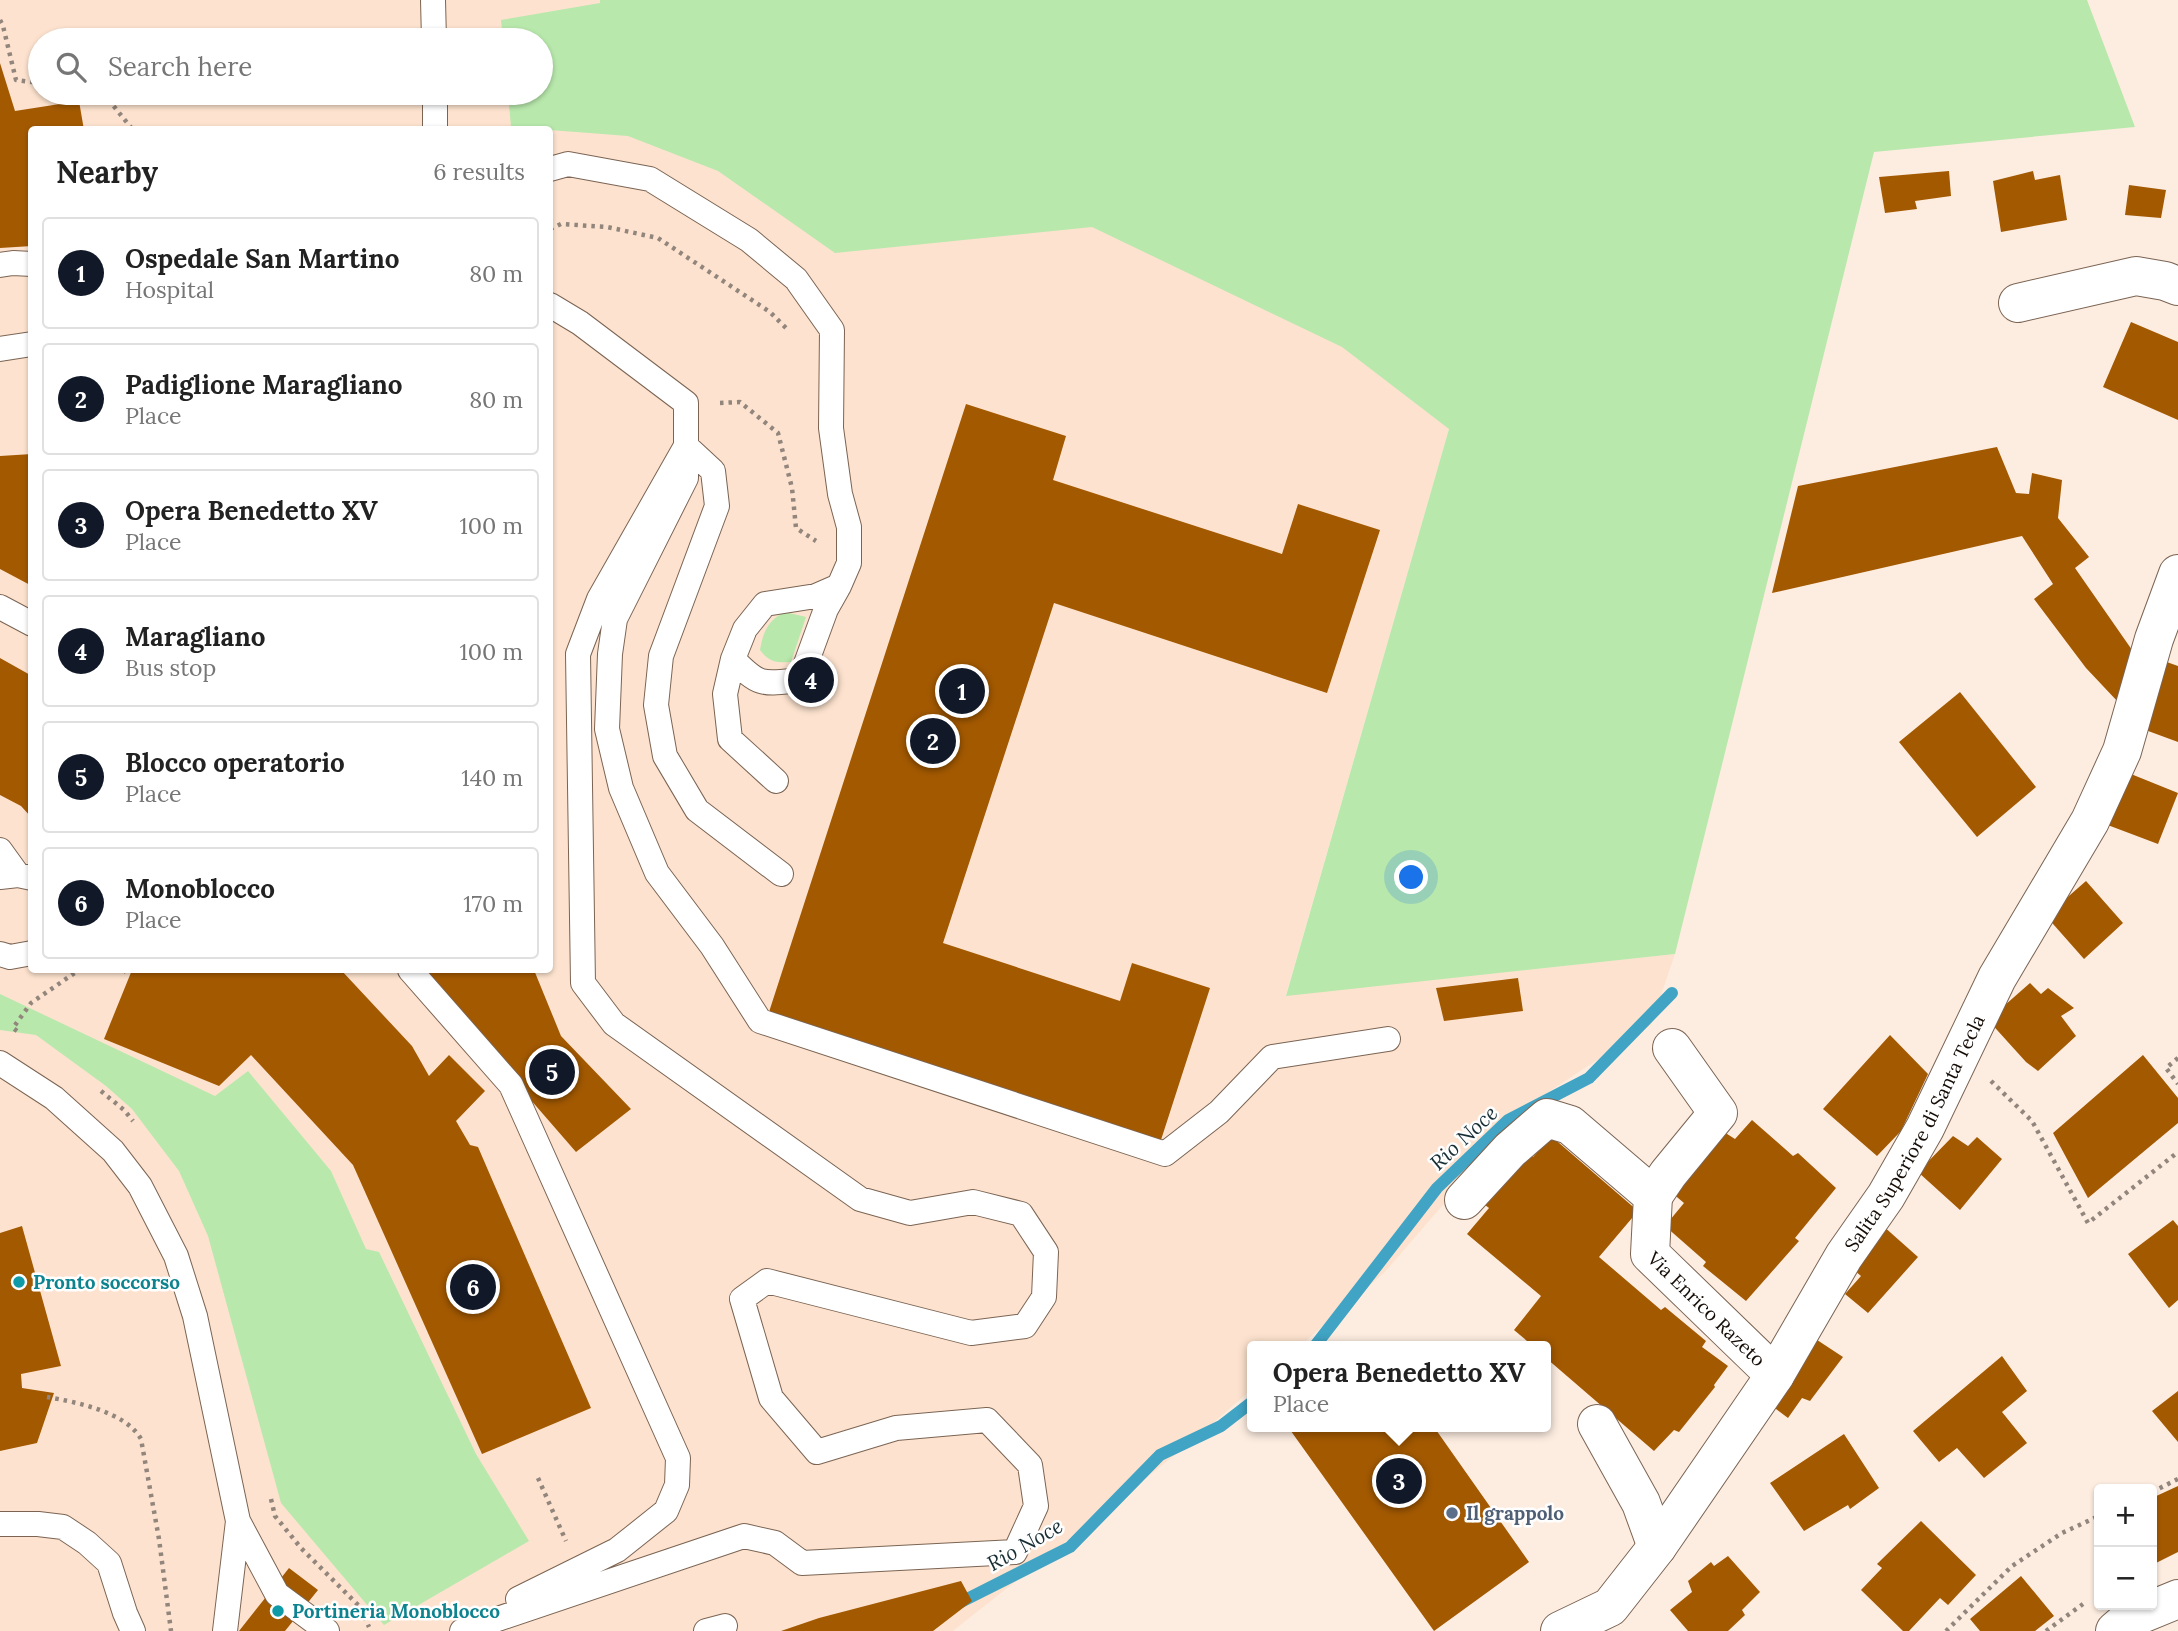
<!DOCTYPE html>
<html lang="en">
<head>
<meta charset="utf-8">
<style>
	body { margin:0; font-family:Lora,serif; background:#f2f2f2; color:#222 }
	.controls { position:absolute; right:21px; bottom:21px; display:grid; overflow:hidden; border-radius:7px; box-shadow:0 2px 5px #0004 }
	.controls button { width:63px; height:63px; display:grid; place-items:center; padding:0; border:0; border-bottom:2px solid #e0e0e0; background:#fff; color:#222; font:35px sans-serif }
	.you { position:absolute; left:1412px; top:878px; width:24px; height:24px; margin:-18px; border:5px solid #fff; border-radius:50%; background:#1a73e8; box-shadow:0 0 0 10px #1a73e833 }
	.badge { display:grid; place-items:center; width:46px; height:46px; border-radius:50%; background:#111827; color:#fff; font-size:23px; font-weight:700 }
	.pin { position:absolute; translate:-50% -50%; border:4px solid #fff; box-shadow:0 2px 7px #0006 }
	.popup { position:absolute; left:1247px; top:1341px; width:304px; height:91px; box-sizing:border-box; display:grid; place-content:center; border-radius:7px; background:#fff; filter:drop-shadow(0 2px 5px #0005); font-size:23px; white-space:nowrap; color:#767676 }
	.popup b { font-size:26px; color:#222 }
	.popup::after { content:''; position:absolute; left:50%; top:100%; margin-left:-14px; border:14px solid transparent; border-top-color:#fff }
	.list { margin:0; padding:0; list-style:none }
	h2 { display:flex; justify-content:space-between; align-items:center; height:91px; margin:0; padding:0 28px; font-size:30px }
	h2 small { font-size:23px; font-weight:400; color:#767676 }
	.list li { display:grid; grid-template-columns:46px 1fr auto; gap:21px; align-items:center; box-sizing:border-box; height:112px; margin:0 14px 14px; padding:0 14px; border:2px solid #e0e0e0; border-radius:7px }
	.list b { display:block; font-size:26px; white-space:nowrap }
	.list p { margin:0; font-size:23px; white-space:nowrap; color:#767676 }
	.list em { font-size:23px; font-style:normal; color:#767676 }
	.icon { flex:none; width:38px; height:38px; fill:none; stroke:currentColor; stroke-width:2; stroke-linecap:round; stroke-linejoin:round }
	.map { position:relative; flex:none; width:2178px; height:1631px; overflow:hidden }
	.search { position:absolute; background:#fff; box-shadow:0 2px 5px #0004; left:28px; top:28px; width:525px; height:77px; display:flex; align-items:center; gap:18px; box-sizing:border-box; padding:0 24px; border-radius:38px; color:#767676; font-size:26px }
	.panel { position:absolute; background:#fff; box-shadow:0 2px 5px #0004; left:28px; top:126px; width:525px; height:847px; border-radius:7px }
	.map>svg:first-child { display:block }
</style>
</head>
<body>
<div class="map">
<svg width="2178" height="1631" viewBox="0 0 2178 1631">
	<rect width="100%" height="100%" fill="#fdede1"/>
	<path fill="#fde3cf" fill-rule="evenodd" d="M0 0H1330L1449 429 1286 995 1675 954 1651 1025 1530 1104 1385 1272 1300 1346H1252V1389L1194 1440 953 1631H0ZM40 40H541V93H40ZM32 130H550V970H32Z"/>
	<path fill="#b8e8ac" d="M600 0H2087L2135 127 1874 152 1675 954 1286 996 1449 429 1342 347 1092 227 835 253 718 171 628 136 511 127 508 93H541V40H503L501 20 600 3Z
		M785 612 806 617 791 662C776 663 769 662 760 650 763 632 768 620 785 612Z
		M0 994 215 1096 248 1071 331 1171 366 1249 379 1252 476 1454 529 1541 384 1625 281 1503 208 1236 179 1171 132 1109 106 1086 36 1035 0 1030Z"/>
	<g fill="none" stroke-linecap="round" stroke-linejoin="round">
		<path stroke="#41a4c4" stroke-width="12" d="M1315 1346 1437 1188 1508 1120 1589 1078 1672 993
			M955 1605 1070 1547 1160 1455 1221 1426 1252 1402"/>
	</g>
	<path fill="#a35900" d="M0 63 15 111 79 101 84 130H32V246L0 248Z
		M1949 171 1951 196 1915 201 1917 209 1885 213 1879 177Z
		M2033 171 2035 180 2060 175 2067 220 2001 232 1993 181Z
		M2129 185 2166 190 2161 218 2125 215Z
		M2131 322 2178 342V420L2103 387Z
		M966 404 1066 436 1053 480 1282 554 1298 504 1380 530 1327 693 1054 603 943 943 1120 1001 1132 963 1210 988 1161 1140 769 1012Z
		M1997 447 2016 493 2029 494 2032 473 2062 480 2058 518 2089 557 2075 568 2139 660 2119 703 2086 668 2034 599 2053 584 2022 536 1772 593 1798 486Z
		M32 454V586L0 569V456Z
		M0 658 32 676V818L21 806 0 795Z
		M2161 660 2178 666V742L2140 728Z
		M1960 692 2036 787 1977 837 1899 742Z
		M2126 772 2178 793 2158 844 2105 824Z
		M2086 881 2123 923 2084 959 2046 916Z
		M132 970H341L412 1046 429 1076 449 1055 485 1091 456 1121 470 1145 478 1147 591 1408 482 1454 353 1165 251 1055 219 1086 104 1039Z
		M418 970H534L561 1036 631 1109 576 1152Z
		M1518 978 1523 1011 1444 1021 1436 988Z
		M2030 983 2041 994 2048 988 2074 1008 2061 1016 2076 1036 2038 1071 2026 1062 1988 1020Z
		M1890 1035 1928 1074 1901 1131 1877 1156 1823 1109Z
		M2143 1055 2178 1098V1123L2088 1198 2053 1133Z
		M1752 1120 1793 1156 1798 1153 1836 1188 1795 1238 1799 1241 1746 1301 1703 1266 1706 1262 1665 1226 1684 1203 1671 1192 1724 1132 1735 1139Z
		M1551 1136 1638 1211 1599 1257 1661 1310 1665 1307 1706 1341 1702 1347 1728 1366 1714 1385 1715 1387 1679 1432 1674 1430 1654 1451 1546 1358V1346H1533L1514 1330 1541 1296 1467 1234 1489 1208 1481 1202 1526 1150 1533 1157Z
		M1953 1136 1968 1146 1977 1137 2002 1159 1960 1210 1918 1172Z
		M2173 1220 2178 1226V1300L2169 1308 2128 1254Z
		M1882 1225 1918 1257 1868 1313 1845 1294 1861 1276 1848 1265Z
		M22 1226 61 1366 21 1374 22 1388 54 1393 37 1443 0 1451V1233Z
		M1808 1334 1843 1357 1810 1401 1802 1398 1788 1418 1768 1403Z
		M2002 1356 2027 1391 2002 1412 2027 1443 1984 1478 1957 1448 1939 1462 1913 1431Z
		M2178 1391V1442L2152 1411Z
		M1288 1427H1434L1529 1562 1434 1631Z
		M1844 1434 1879 1488 1850 1509 1848 1505 1804 1531 1770 1483Z
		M2178 1486V1552L2152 1565V1498Z
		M1921 1521 1976 1575 1948 1605 1940 1598 1909 1631H1903L1861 1590 1882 1568 1877 1564Z
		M1728 1556 1760 1592 1742 1610 1745 1615 1728 1631H1688L1670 1610 1692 1592 1688 1581 1711 1562 1714 1566Z
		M289 1568 318 1590 285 1631H239Z
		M2021 1576 2054 1616 2035 1631H1980L1970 1619Z
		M961 1581 972 1601 933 1631H781L819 1618Z"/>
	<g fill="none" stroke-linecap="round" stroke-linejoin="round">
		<g stroke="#7b6453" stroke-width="26">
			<path id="service" d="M433 0 434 40
				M435 93V130
				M550 169 568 164 650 179 749 240 796 279 832 330 831 428 840 494 849 527V563L839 586 826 609 800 680C763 684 760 687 733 659L745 629 765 604 816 596 839 586
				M0 265 13 263 32 264
				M550 305 580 323 686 403V478L615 619 610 654 607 729 621 788 657 873 712 946 760 1021 1165 1154 1219 1112 1272 1057 1388 1039
				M0 349 32 344
				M686 446 713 471 717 506 661 656 656 705 665 756 697 810 781 874
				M0 607 32 624
				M733 659 725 694 730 739 776 781
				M0 850 18 875
				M0 877 18 875 32 878
				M0 954 10 957 32 953
				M410 970 511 1085 678 1458 677 1485 666 1511 617 1550 518 1599
				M0 1063 54 1098 113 1151 140 1186 176 1256 195 1316 238 1521 277 1594 327 1631
				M0 1524H38L63 1527 87 1543 109 1563 125 1613 133 1631
				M225 1631 238 1521
				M462 1631 744 1536 775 1543 802 1563 1015 1552 1036 1506 1030 1465 987 1420 896 1428 817 1452 771 1398 742 1299 767 1281 971 1333 1025 1326 1044 1297 1046 1252 1021 1214 973 1202 910 1213 860 1199 614 1024 583 983 578 654 599 599 686 446
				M706 1631 725 1626"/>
		</g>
		<g stroke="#7b6453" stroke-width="40">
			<g id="minor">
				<path d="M2018 303 2136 276 2165 281 2178 286"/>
				<path d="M1653 1196 1668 1174 1718 1113 1672 1048"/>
				<path id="s1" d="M1464 1200 1510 1150 1547 1118 1570 1125 1653 1196 1650 1254 1775 1375"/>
				<path d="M1597 1424 1641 1503 1657 1547"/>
				<path id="s2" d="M1560 1631 1610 1607 1657 1547 1775 1375 1844 1256 1886 1196 1925 1128 1997 978 2090 821 2122 751 2154 639 2178 574"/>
				<path d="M2115 1631 2129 1619 2178 1599"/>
			</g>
		</g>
		<path stroke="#92857c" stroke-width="4.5" stroke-dasharray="3.5 5" stroke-linecap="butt" d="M0 20 3 26 16 80 40 83
			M103 93 133 130
			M550 229 561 224 607 227 658 238 770 312 786 328
			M720 403 740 402 778 433 792 488 796 528 816 541
			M123 970 130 974
			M17 1031 13 1028 31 1003 79 970
			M2178 1058 2166 1068 2178 1084
			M1991 1081 2032 1121 2088 1223 2178 1152
			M101 1091 124 1110 133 1121
			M47 1397C76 1402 126 1412 141 1439L159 1539 171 1631
			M538 1478 566 1541
			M2152 1492 2178 1479
			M271 1499 275 1516 301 1548 360 1607 369 1627
			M1946 1631 2012 1566 2062 1533 2099 1516
			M2046 1631 2083 1604"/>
		<use href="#service" stroke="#fff" stroke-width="24"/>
		<use href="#minor" stroke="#fff" stroke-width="38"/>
	</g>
	<g fill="#0f9aa8" stroke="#fefefe" stroke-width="2.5">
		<circle cx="19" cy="1282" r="7"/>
		<circle cx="278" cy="1611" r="7"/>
	</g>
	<circle fill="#5c6f8a" stroke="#fefefe" stroke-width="2.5" cx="1452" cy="1513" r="7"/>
	<g text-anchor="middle" stroke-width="5" stroke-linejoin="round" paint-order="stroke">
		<g font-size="19" fill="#150c06" stroke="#fefefe">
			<text dy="7" stroke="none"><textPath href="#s2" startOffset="620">Salita Superiore di Santa Tecla</textPath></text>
			<text dy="7" stroke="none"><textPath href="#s1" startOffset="387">Via Enrico Razeto</textPath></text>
		</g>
		<g font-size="19" font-weight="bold" fill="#0d838f" stroke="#fefefe" text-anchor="start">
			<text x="33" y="1289">Pronto soccorso</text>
			<text x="292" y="1618">Portineria Monoblocco</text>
		</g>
		<g font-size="19" font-weight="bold" fill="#4e5e75" stroke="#fefefe" text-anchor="start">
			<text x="1466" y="1520">Il grappolo</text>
		</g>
		<g font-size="21" font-style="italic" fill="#172e35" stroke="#fefefe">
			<text transform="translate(1464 1138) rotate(-43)" y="7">Rio Noce</text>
			<text transform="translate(1025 1545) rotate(-30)" y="7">Rio Noce</text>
		</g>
	</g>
</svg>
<div class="controls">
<button>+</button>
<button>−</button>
</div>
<div class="you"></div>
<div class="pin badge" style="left:962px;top:691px">1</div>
<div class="pin badge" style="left:933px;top:741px">2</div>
<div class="pin badge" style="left:1399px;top:1481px">3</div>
<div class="popup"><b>Opera Benedetto XV</b>Place</div>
<div class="pin badge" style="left:811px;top:680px">4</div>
<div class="pin badge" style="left:552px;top:1072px">5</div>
<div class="pin badge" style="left:473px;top:1287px">6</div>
<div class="search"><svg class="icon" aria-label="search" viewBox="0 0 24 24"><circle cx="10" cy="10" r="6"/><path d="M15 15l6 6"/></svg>Search here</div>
<section class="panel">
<h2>Nearby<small>6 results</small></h2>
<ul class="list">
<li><span class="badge">1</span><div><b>Ospedale San Martino</b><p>Hospital</p></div><em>80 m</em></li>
<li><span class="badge">2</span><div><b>Padiglione Maragliano</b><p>Place</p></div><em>80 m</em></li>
<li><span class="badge">3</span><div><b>Opera Benedetto XV</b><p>Place</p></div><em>100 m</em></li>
<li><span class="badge">4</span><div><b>Maragliano</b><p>Bus stop</p></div><em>100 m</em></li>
<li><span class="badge">5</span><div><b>Blocco operatorio</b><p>Place</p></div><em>140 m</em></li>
<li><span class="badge">6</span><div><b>Monoblocco</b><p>Place</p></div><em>170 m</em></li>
</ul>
</section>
</div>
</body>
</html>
